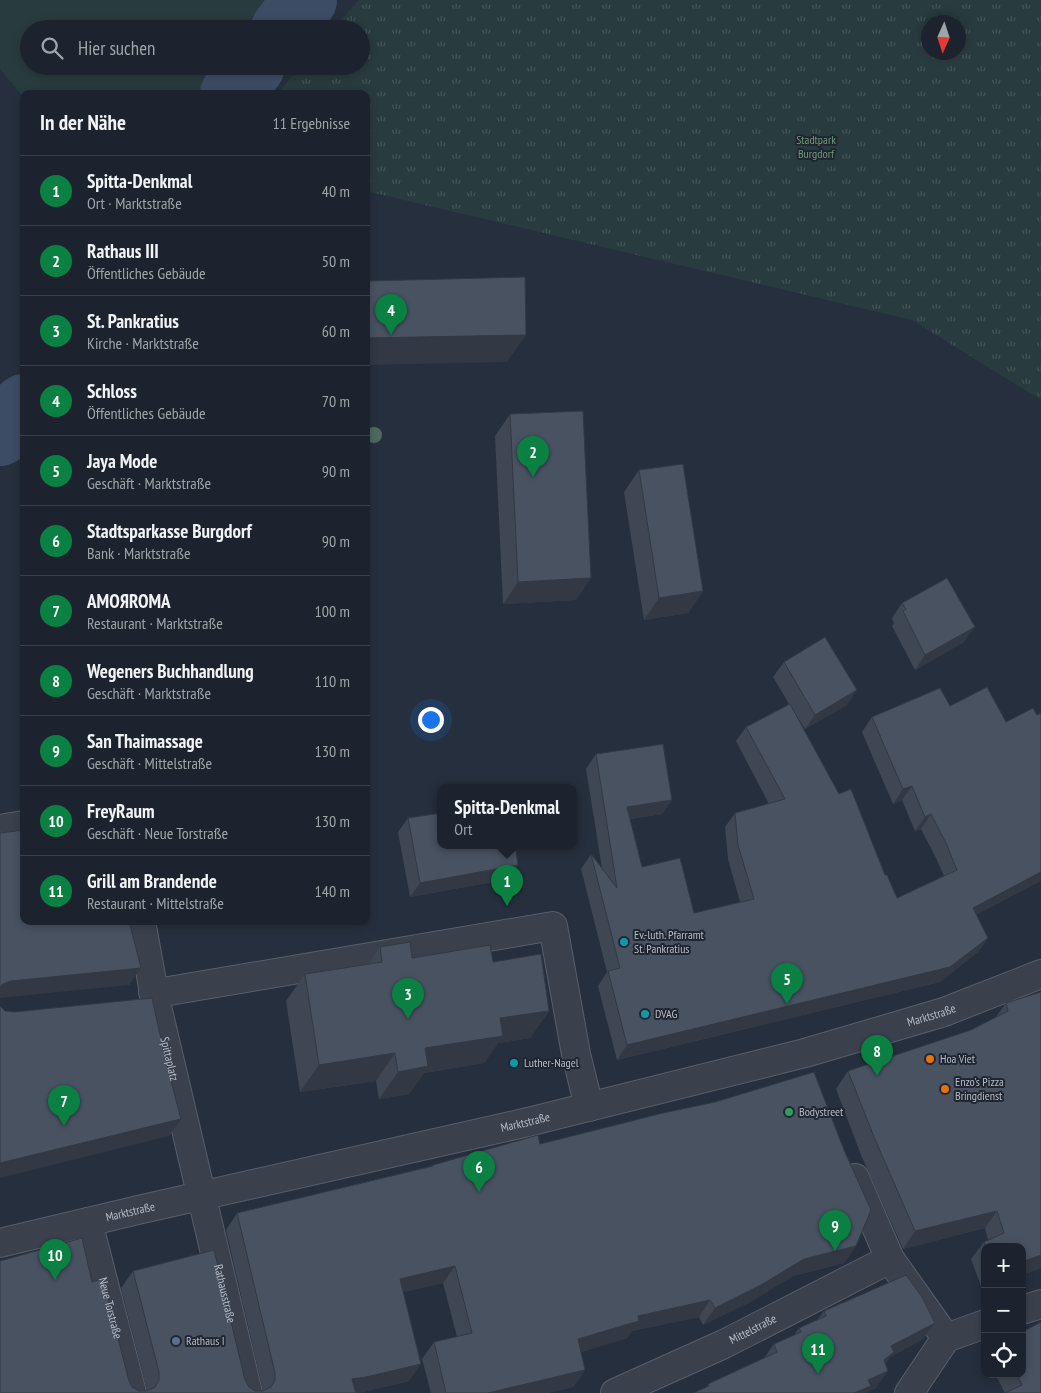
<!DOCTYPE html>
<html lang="de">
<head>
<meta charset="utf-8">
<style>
	body { margin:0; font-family:"PT Sans Narrow",sans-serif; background:#292f3a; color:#f1f3f6 }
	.controls { position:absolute; right:15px; bottom:15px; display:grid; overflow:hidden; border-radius:10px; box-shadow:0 2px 8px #0003 }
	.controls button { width:45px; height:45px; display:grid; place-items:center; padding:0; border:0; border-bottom:1px solid #3a404a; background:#1c232e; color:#f1f3f6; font:25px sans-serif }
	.compass { position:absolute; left:921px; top:15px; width:45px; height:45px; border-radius:50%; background:#1c232e; box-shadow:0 2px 8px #0003; rotate:183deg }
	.you { position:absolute; left:430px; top:719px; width:18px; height:18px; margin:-12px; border:4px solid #fff; border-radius:50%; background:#1a73e8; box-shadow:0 0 0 8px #1a73e833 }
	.badge { display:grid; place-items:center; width:32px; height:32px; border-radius:50%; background:#0b8043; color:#fff; font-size:16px; font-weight:700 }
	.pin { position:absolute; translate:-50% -41px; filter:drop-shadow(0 1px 2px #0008) }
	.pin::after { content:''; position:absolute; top:26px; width:18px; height:15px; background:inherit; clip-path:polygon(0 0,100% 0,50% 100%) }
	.popup { position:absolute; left:437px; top:784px; width:140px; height:65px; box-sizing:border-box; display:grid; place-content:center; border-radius:10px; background:#1c232e; filter:drop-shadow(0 1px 4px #0005); font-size:16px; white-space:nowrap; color:#a0a4aa }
	.popup b { font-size:19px; color:#f1f3f6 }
	.popup::after { content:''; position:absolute; left:50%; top:100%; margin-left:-10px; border:10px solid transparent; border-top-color:#1c232e }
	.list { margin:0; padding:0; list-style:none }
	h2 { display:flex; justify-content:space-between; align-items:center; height:65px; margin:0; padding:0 20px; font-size:21px }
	h2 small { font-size:16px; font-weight:400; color:#a0a4aa }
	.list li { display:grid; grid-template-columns:32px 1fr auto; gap:15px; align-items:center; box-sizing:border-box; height:70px; padding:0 20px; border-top:1px solid #3a404a }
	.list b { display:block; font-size:19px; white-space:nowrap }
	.list p { margin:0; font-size:16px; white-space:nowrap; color:#a0a4aa }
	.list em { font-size:16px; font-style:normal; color:#a0a4aa }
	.icon { flex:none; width:28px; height:28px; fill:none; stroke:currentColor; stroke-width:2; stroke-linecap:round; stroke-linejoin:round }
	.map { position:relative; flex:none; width:1041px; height:1393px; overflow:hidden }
	.search { position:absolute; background:#1c232e; box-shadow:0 2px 8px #0003; left:20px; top:20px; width:350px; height:55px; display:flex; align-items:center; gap:12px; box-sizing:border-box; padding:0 18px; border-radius:28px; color:#a0a4aa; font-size:19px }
	.panel { position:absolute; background:#1c232e; box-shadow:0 2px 8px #0003; left:20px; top:90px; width:350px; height:835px; border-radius:10px }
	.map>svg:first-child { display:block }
</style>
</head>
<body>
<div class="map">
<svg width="1041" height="1393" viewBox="0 0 1041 1393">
	<defs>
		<pattern id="park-tufts" width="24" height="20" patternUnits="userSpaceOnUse" patternTransform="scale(1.25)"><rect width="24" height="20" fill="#283b3e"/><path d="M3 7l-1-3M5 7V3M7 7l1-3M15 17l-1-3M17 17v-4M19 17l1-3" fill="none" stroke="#455558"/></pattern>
	</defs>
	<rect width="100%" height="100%" fill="#262f3d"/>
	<path fill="#283b3e" d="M0 0H266L246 29H29V66H221L202 94H24V98L0 69Z"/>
	<path fill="url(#park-tufts)" fill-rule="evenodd" d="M359 0H1041V400L912 320 366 191V94H277L301 66H361V29H333ZM928 22H958V52H928Z"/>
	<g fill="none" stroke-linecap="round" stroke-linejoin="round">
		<path stroke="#3d4c65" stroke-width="64" d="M283 29 305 0
			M232 94 253 66
			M0 434 24 406"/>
		<g stroke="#585f6b" stroke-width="30">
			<g id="street">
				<path d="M0 829 24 825"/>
				<path id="s1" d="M141 921 155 998 248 1393"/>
				<path d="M153 992H163L553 926 576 1054 589 1107"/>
				<path d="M855 1178 890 1259 946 1338"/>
				<path id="s2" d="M88 1222 132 1393"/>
				<path id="s3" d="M0 1243 138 1210 528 1122 805 1053 944 1012 1041 974"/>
				<path d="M1022 1310 1041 1304"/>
				<path id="s4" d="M615 1393 724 1344 890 1259"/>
				<path d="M909 1393 946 1338 985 1324"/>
			</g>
		</g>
		<use href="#street" stroke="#3a414d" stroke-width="28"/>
	</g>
	<circle fill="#4e695e" cx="374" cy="435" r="8"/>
	<path fill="#3e4753" d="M510 414 576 600 503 604 495 436Z
		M639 470 703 591 688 613 644 620 624 492Z
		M902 603 964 642 915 670 892 626 894 623 892 618Z
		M784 662 847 705 805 729 796 715 839 794 885 875 897 898 944 876 936 858 921 829 915 831 902 800 893 804 862 732 872 717 940 688 976 915 988 938 978 952 940 982 617 1060 598 986 607 972 581 869 591 854 602 868 586 769 596 754 672 800 662 814 630 819 642 867 694 913 740 902 728 859 725 827 735 813 769 804 736 741 746 727 789 704 773 677Z
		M408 818 518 865 509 879 410 897 398 832Z
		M380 947 412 958 493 962 549 1011 530 1038 498 1043 484 1063 424 1073 409 1094 379 1099 376 1081 300 1092 286 1001 305 974 368 964Z
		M1041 992V1268L1022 1275V1247H985V1288L982 1289 971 1259 984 1242 988 1240 985 1228 903 1249 861 1155 836 1089 848 1071 971 1030 995 1018 1006 1003Z
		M540 1144 856 1246 844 1263 793 1276 750 1302 703 1325 699 1317 632 1331 627 1338 581 1352 585 1370 573 1387 547 1393H431L422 1359 434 1342 457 1337 443 1283 403 1292 409 1381 359 1393H0L92 1282 129 1381 132 1387 139 1391H147L121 1288 133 1271 245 1380 249 1387 255 1391H263L226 1230 237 1213 431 1166 433 1165Z
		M824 1311 935 1323 923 1339 890 1357 885 1364 876 1388 865 1393 706 1388 708 1384 764 1358 774 1344 794 1335 799 1328 817 1320Z
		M995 1374H1022L1041 1393H1005Z"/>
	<path fill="#323944" d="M526 335 507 362 366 365V338Z
		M591 578 576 600 503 604 518 582Z
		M703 591 688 613 644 620 659 598Z
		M975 627 964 642 915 670 925 655Z
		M857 690 847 705 805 729 815 715Z
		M912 786 902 800 893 804 903 789Z
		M672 800 662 814 617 821 627 807Z
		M931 814 921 829 915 831 925 817Z
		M518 865 509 879 410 897 420 883Z
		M1041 872V881L963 922 973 908Z
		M988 938 978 952 940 982 617 1060 627 1045Z
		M141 968 129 985 0 998V988L3 984 11 981Z
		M549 1011 530 1038 498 1043 484 1063 424 1073 409 1094 379 1099 398 1072 425 1048 500 1018Z
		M395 1053 376 1081 300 1092 319 1065Z
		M181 1119 169 1136 0 1178V1163Z
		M997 1211 985 1228 903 1249 915 1231Z
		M856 1246 844 1263 793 1276 750 1302 703 1325 715 1308 804 1259Z
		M1041 1255V1268L1022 1275V1262Z
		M455 1266 443 1283 388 1296 400 1279Z
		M710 1300 699 1317 632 1331 627 1338 567 1356 578 1339 638 1316Z
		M935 1323 923 1339 890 1357 882 1369 872 1377 891 1346Z
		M421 1364 409 1381 359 1393H343L352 1379Z
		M585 1370 573 1387 547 1393H488Z
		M888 1371 876 1388 865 1393H854L868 1380Z"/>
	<path fill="#485261" stroke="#323944" d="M525 277 526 335 366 338V281Z
		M583 411 591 578 518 582 510 414Z
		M683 464 703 591 659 598 639 470Z
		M947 578 975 627 925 655 903 611 906 609 902 603Z
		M825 637 857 690 815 715 784 662Z
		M987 687 1006 722 1033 708 1037 715 1041 713V872L973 908 988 938 950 967 627 1045 608 971 620 968 591 854 617 888 596 754 663 744 672 800 627 807 642 867 680 858 694 913 754 899 738 845 735 813 785 799 746 727 790 704 839 794 851 789 885 875H887L897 898 957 870 946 843 931 814 925 817 912 786 903 789 872 717 940 688 950 706Z
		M441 813V845H515L518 865 420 883 408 818Z
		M24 830V921H129L141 968 11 981 3 984 0 988V833Z
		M410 942 412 958 490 945 493 962 541 954 549 1011 500 1018 503 1036 425 1048 428 1066 398 1072 395 1053 319 1065 305 974 382 962 380 947Z
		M1041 992V1255L1022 1262V1247H986L984 1242 1004 1233 997 1211 915 1231 874 1137 848 1071 971 1030 1008 1011 1006 1003Z
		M152 998 166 1062 181 1119 0 1163V1006L5 1011 14 1012Z
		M814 1072 844 1150 871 1210 856 1246 804 1259 761 1285 715 1308 710 1300 638 1316 639 1321 578 1339 585 1370 488 1393H446L434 1342 472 1333 455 1266 400 1279 421 1364 366 1377 352 1379 356 1393H0V1261L82 1238 92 1282 103 1279 129 1381 132 1387 139 1391H147L155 1387 159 1380V1372L133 1271 214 1250 245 1380 249 1387 255 1391H263L271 1387 275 1380V1373L237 1213 433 1166V1165L538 1135 540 1144 663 1113 715 1102Z
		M906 1275 922 1297 935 1323 891 1346 894 1352 884 1360 888 1371 868 1380 871 1386 854 1393H693L709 1386 708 1384 777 1352 774 1344 801 1332 799 1328 826 1316 824 1311Z
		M1041 1322V1393H1005L1022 1385 1017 1374H1022V1332Z"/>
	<g fill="#0f9aa8" stroke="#1f2632" stroke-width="2">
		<circle cx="624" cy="942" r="5"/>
		<circle cx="645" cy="1014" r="5"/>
		<circle cx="514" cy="1063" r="5"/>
	</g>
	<g fill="#e8710a" stroke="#1f2632" stroke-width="2">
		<circle cx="930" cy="1059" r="5"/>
		<circle cx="945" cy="1089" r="5"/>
	</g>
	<circle fill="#2e9e5b" stroke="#1f2632" stroke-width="2" cx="789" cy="1112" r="5"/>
	<circle fill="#5c6f8a" stroke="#1f2632" stroke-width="2" cx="176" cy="1341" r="5"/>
	<g text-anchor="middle" stroke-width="4" stroke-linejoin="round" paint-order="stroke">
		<g font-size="12" fill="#6f9879" stroke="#1f2632">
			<text x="816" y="144">Stadtpark<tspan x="816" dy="14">Burgdorf</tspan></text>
		</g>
		<g font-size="12" fill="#b6bdc8" stroke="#1f2632" text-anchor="start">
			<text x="634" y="939">Ev.-luth. Pfarramt<tspan x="634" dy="14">St. Pankratius</tspan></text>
			<text x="655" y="1018">DVAG</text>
			<text x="940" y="1063">Hoa Viet</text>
			<text x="524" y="1067">Luther-Nagel</text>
			<text x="955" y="1086">Enzo's Pizza<tspan x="955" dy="14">Bringdienst</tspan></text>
			<text x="799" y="1116">Bodystreet</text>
			<text x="186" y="1345">Rathaus I</text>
		</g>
		<g font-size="12" fill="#b6bdc8" stroke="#1f2632">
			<text dy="4" stroke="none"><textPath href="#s3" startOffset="959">Marktstraße</textPath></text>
			<text dy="4" stroke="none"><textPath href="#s1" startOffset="141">Spittaplatz</textPath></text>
			<text dy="4" stroke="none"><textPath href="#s3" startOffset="539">Marktstraße</textPath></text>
			<text dy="4" stroke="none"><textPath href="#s3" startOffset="134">Marktstraße</textPath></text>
			<text dy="4" stroke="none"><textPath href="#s1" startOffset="382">Rathausstraße</textPath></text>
			<text dy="4" stroke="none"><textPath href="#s2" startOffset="89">Neue Torstraße</textPath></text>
			<text dy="4" stroke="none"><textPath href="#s4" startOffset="152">Mittelstraße</textPath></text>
		</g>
	</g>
</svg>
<div class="controls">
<button>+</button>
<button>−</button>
<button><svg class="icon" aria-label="locate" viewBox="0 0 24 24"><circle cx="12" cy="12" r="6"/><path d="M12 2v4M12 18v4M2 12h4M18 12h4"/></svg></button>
</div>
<svg class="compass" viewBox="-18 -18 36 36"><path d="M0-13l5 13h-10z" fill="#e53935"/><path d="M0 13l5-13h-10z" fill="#a0a4aa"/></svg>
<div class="you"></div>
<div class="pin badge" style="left:507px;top:906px">1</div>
<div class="popup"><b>Spitta-Denkmal</b>Ort</div>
<div class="pin badge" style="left:533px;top:477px">2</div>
<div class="pin badge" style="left:408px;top:1019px">3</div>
<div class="pin badge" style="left:391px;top:335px">4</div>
<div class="pin badge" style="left:787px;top:1004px">5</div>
<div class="pin badge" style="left:479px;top:1192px">6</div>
<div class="pin badge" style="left:64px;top:1126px">7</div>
<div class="pin badge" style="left:877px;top:1076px">8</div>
<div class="pin badge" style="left:835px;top:1251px">9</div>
<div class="pin badge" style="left:55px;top:1280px">10</div>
<div class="pin badge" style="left:818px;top:1374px">11</div>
<div class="search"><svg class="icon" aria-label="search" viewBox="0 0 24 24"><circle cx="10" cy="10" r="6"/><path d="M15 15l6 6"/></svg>Hier suchen</div>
<section class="panel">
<h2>In der Nähe<small>11 Ergebnisse</small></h2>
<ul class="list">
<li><span class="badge">1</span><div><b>Spitta-Denkmal</b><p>Ort · Marktstraße</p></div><em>40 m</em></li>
<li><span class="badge">2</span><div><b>Rathaus III</b><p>Öffentliches Gebäude</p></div><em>50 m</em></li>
<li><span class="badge">3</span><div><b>St. Pankratius</b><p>Kirche · Marktstraße</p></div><em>60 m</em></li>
<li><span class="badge">4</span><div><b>Schloss</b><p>Öffentliches Gebäude</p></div><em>70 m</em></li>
<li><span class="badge">5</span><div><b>Jaya Mode</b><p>Geschäft · Marktstraße</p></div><em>90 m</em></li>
<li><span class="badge">6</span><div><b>Stadtsparkasse Burgdorf</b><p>Bank · Marktstraße</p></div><em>90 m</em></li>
<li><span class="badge">7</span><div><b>AMOЯROMA</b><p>Restaurant · Marktstraße</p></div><em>100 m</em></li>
<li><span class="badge">8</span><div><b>Wegeners Buchhandlung</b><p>Geschäft · Marktstraße</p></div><em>110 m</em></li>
<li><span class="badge">9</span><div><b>San Thaimassage</b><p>Geschäft · Mittelstraße</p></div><em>130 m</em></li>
<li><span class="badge">10</span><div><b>FreyRaum</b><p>Geschäft · Neue Torstraße</p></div><em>130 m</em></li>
<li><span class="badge">11</span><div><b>Grill am Brandende</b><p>Restaurant · Mittelstraße</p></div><em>140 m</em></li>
</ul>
</section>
</div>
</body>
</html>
